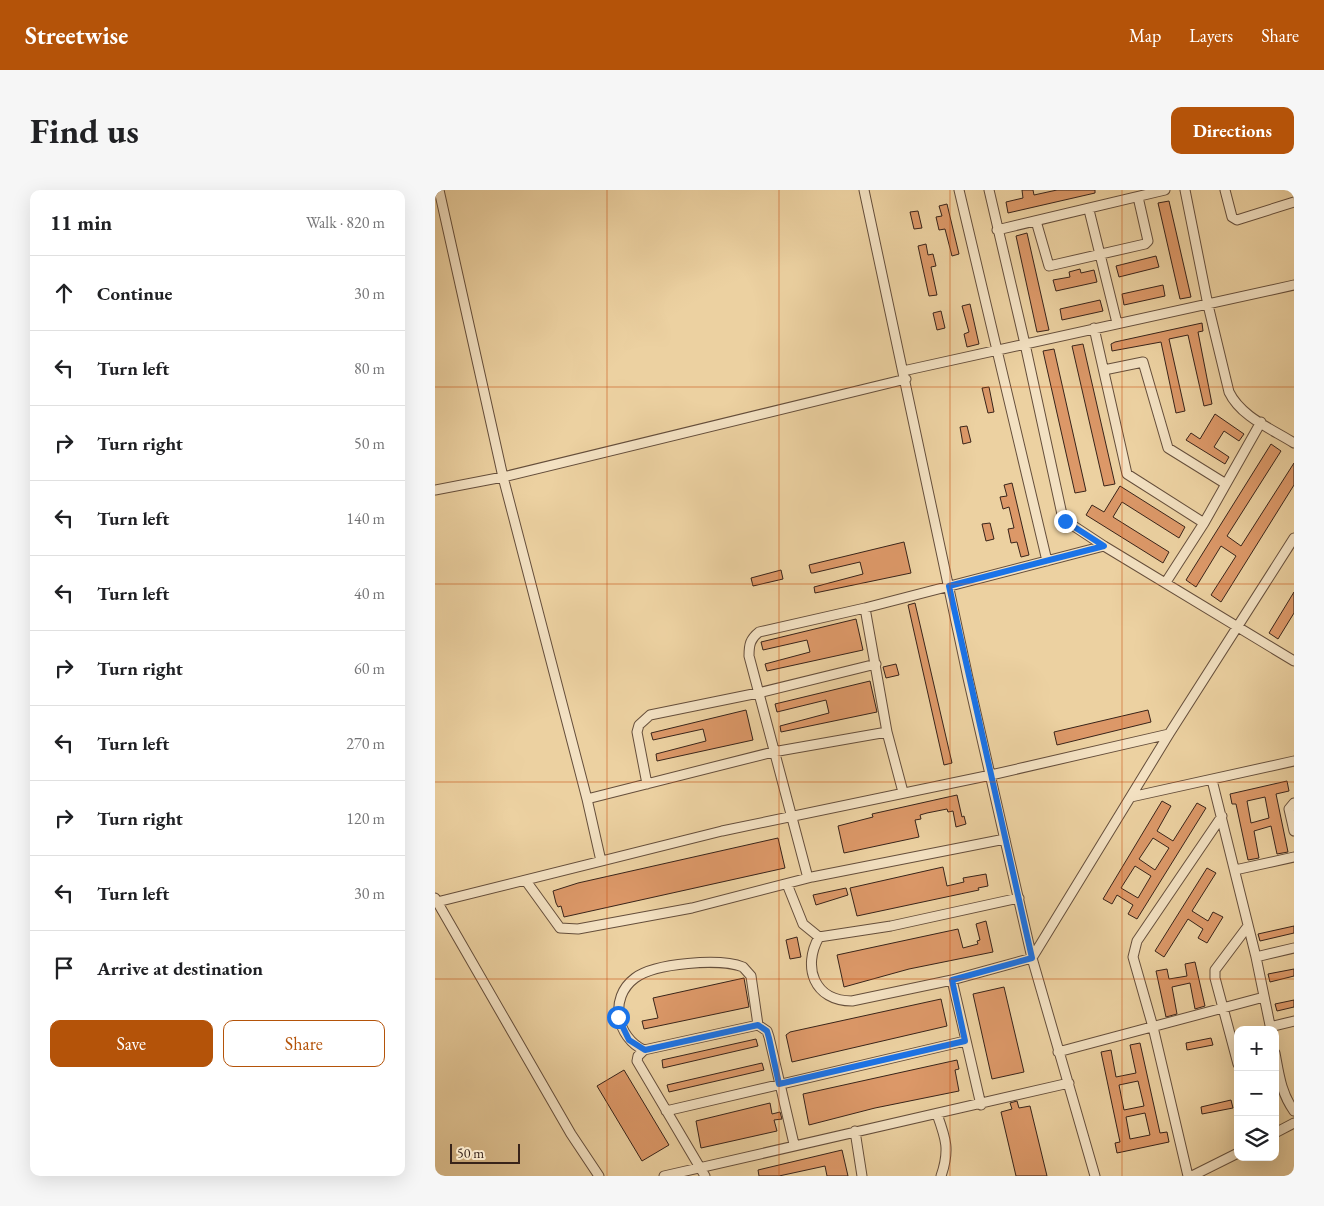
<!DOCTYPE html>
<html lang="en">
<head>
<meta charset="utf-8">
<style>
	body { margin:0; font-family:"EB Garamond",serif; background:#f6f6f6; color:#202124 }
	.controls { position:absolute; right:15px; bottom:15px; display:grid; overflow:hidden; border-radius:10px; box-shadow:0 5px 20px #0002 }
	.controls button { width:45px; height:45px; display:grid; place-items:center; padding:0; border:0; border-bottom:1px solid #e0e0e0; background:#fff; color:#202124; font:25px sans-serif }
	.scale { position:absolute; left:15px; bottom:12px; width:70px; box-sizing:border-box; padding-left:5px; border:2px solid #382319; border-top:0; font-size:14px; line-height:18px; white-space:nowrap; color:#382319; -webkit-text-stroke:4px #f3e1c2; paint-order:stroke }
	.stop { position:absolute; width:15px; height:15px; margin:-11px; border:4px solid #1a73e8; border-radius:50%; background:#fff }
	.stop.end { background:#1a73e8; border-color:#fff; box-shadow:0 1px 5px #0008 }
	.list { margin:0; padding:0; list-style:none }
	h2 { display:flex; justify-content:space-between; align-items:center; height:65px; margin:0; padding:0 20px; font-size:21px }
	h2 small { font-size:16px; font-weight:400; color:#757577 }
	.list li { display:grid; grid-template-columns:32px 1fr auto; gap:15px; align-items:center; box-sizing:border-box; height:75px; padding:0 20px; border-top:1px solid #e0e0e0 }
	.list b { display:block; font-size:19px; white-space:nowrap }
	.list em { font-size:16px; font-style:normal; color:#757577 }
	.actions { display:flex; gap:10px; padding:15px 20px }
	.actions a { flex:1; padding:11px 0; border:1px solid #b45309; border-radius:10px; text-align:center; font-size:18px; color:#b45309 }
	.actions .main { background:#b45309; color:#fff }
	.icon { flex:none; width:28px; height:28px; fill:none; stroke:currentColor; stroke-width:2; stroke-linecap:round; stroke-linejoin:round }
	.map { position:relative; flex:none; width:859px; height:986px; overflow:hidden; border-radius:10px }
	header { display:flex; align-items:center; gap:30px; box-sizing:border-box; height:70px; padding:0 25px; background:#b45309; color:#fff }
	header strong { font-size:24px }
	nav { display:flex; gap:28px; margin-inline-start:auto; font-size:18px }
	.intro { display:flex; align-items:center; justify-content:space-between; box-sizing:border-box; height:120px; padding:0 30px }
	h1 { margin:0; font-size:35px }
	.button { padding:12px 22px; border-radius:10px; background:#b45309; color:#fff; font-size:18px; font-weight:700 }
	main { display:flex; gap:30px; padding:0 30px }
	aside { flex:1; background:#fff; border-radius:10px; box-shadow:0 5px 20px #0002 }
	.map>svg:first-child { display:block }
</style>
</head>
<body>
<header>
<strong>Streetwise</strong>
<nav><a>Map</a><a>Layers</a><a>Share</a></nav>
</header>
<div class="intro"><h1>Find us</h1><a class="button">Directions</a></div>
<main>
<aside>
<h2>11 min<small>Walk · 820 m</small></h2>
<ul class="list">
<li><svg class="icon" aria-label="ahead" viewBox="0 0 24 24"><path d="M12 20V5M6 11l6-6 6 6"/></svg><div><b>Continue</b></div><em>30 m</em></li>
<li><svg class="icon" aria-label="left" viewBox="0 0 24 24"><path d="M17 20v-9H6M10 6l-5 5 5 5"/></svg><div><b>Turn left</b></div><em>80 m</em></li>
<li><svg class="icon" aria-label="right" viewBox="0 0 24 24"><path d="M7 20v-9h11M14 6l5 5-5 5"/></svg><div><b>Turn right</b></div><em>50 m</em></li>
<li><svg class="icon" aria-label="left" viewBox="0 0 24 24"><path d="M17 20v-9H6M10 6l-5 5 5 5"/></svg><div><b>Turn left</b></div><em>140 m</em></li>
<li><svg class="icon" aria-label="left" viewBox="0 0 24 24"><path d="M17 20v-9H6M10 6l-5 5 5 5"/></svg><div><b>Turn left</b></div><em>40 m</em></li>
<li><svg class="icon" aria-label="right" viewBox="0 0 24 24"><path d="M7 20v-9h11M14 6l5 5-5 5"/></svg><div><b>Turn right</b></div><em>60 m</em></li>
<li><svg class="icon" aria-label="left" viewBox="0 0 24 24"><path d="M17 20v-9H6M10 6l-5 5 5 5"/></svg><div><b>Turn left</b></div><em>270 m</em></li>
<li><svg class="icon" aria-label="right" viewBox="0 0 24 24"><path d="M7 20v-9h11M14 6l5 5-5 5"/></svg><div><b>Turn right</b></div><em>120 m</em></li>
<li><svg class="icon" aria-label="left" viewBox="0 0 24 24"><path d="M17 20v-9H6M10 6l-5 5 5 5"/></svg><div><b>Turn left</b></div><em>30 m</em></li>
<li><svg class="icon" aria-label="arrive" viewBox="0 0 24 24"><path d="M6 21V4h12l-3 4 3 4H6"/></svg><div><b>Arrive at destination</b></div></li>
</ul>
<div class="actions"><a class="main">Save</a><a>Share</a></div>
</aside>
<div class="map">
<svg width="859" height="986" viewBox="0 0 859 986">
	<rect width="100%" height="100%" fill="#ecd1a1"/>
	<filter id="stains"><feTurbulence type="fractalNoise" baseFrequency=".004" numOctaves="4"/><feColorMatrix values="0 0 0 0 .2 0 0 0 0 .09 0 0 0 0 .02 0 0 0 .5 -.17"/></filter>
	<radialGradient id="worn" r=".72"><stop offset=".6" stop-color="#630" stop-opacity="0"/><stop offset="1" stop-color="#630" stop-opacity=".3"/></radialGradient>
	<path fill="#dc9868" stroke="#382319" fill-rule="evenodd" d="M587 0H598L599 5 622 0H660V3L573 23 571 12 588 8Z
		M734 11 756 107 745 109 723 13Z
		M512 14 524 64 517 66 510 39 504 40 501 27 507 26 504 16Z
		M483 21 487 38 479 39 475 22Z
		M592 43 614 140 602 142 581 46Z
		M491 54 493 65 498 64 501 76 496 77 502 105 494 106 483 56Z
		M721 66 724 77 684 87 681 76Z
		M645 79 646 83 659 80 662 92 621 101 618 90 635 87 634 82Z
		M728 95 730 106 689 115 687 104Z
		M665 110 668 121 627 130 625 119Z
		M535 114 544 154 532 157 529 144 534 142 527 116Z
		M506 121 510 138 502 140 498 123Z
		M767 133 768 141 763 142 777 214 769 216 753 145 734 149 750 221 741 223 726 152 677 161 676 154 680 152Z
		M648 154 680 294 669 296 637 156Z
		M619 159 651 301 640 303 608 161Z
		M554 197 559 222 553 223 547 198Z
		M780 224 809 244 804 251 789 241 779 257 794 267 790 274 751 250 756 243 765 249Z
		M532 236 536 252 528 254 525 237Z
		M836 254 846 261 792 346 806 356 859 273V295L786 412 776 405 801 366 786 356 761 397 751 390Z
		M577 293 594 365 586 367 582 352 576 353 573 339 579 338 574 317 568 319 565 307 572 306 569 295Z
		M685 296 750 337 744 348 687 312 678 327 734 362 728 373 651 325 657 315 669 322Z
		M555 333 559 349 551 351 547 334Z
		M469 352 476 383 380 403 379 397 428 384 425 372 378 383H376L374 375Z
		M346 380 348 389 318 396 316 388Z
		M859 402V423L843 449 834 443Z
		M480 413 517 573 509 575 473 415Z
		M421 429 428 460 332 481 330 474 375 462 372 450 328 460 326 452Z
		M461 474 464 485 451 488 448 477Z
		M435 491 442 522 346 542 345 536 394 523 391 510 342 522 340 514Z
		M311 520 318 550 222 571 221 564 271 551 268 539 218 550 216 543Z
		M713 520 716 532 622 555 619 542Z
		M852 591 854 601 841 604 853 662 842 664 836 636 819 641 824 668 813 670 801 614H797L795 604ZM830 607 834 628 816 633 812 611Z
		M522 605 527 627 529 626 531 634 521 637 518 621 513 622 512 619 492 623 485 625 486 629 480 630 484 647 409 663 403 636 438 627 437 624Z
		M727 611 736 616 722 641 738 651 762 613 771 618 702 729 693 724 698 715 682 705 677 714 668 709ZM718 648 734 658 720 680 704 669ZM700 676 716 686 703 708 686 698Z
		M343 648 350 678 129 727 126 716 123 717 121 713 118 701 143 693Z
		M508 677 512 696 529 692 528 688 551 684 553 696 543 698 544 700 422 726 415 698Z
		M772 678 781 683 757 721 773 731 778 722 788 727 772 753 763 748 768 739 753 729 729 767 720 761Z
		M411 698 413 705 381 715 378 705Z
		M551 731 558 762 474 779 409 797 402 765 523 739 528 758 543 754 542 751 545 750 541 734Z
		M859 736V743L825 751 823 744Z
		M362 747 366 767 355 769 351 750Z
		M760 772 770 816 760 819 755 793 737 797 742 824 731 827 721 781 732 779 734 789 752 786 750 774Z
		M859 779V786L835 792 833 784Z
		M309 788 314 817 209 839 207 831 223 828 218 808Z
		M569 797 589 882 557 889 538 804Z
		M506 809 512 836 357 872 351 845 355 842Z
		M859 810V817L842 821 840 814Z
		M776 848 778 855 752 860 751 853Z
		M321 849 323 856 228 878 227 870Z
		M705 853 725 943 732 942 734 952 682 963 680 953 685 952 666 862 676 860 681 887 701 883 695 855ZM703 891 709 916 689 920 684 895ZM710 923 715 945 695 949 691 927Z
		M522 870 524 879 520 880 524 901 440 918 374 935 368 904Z
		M327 873 329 880 234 902 232 895Z
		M189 880 234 955 207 971 162 896Z
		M796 910 798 918 767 924 766 917Z
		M582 911 584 918 595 916 612 986H581L566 922 577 919 575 913Z
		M335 913 337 924 345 922 347 929 339 930 342 941 266 958 261 931Z
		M407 960 413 986H392L390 976 344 986H324L323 980Z"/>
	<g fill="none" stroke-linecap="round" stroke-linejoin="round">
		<g stroke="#654e3b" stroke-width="11">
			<path id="street" d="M4 0 68 287 152 609 166 671
				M429 0 533 488 597 768 660 986
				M524 0 612 371
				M554 0 590 154 628 329 669 356 859 471
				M750 0 773 115 794 202C806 227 837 239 859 253
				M790 0 797 27 802 30 859 12
				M654 20 682 133
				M601 31 614 76 710 54 713 51 703 7
				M562 40 730 0
				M659 138 692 284 769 333
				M669 180 708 172 733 258 791 294
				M468 181 859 95
				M0 300 68 287 471 189
				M731 392 769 333 826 232
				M430 418 669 356
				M777 590 821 767 836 840
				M212 594 202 542 204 535 215 525 323 503 441 474
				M696 607 859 571
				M152 609 338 562 452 542 468 602
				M859 613 854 619 859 641
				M800 680 859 667
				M373 688 314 466C314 455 315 449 324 442L430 418 452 542
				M91 691 125 738 143 739 257 718 377 687 570 649
				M352 694 368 734 384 747 456 736 584 708
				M0 708 136 944 164 986
				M2 712 287 641 556 585 734 544
				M384 747C367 777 379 811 417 811L517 790 597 768 734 544 859 348
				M821 767 859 758
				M517 790 546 915
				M835 837 859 831
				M209 860C182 848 173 808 200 788 220 773 285 768 308 777L316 786 323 835
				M623 862 829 807
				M840 863C844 884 846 903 859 921
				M803 874 780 788V780L813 736
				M231 921 530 851
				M502 924C511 949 515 960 506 986
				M420 941 427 986
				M840 943 859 933
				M229 986 634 893
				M270 986 202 871 203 866 209 860 323 835 332 841 334 847 359 954
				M753 986 718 837 698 767 702 751 787 626
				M757 986 803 963"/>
		</g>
		<use href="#street" stroke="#f3e1c2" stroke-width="9"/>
	</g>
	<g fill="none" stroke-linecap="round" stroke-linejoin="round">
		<path stroke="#1a73e8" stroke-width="6" d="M183 827 194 850 210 860 323 835 332 841 334 848 344 894 530 851 517 790 597 768 514 396 669 356 630 331"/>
	</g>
	<path fill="none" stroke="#c54e0f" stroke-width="1" stroke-opacity="0.55" d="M172 0V986M344 0V986M515 0V986M687 0V986M0 197H859M0 394H859M0 592H859M0 789H859"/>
	<rect width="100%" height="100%" filter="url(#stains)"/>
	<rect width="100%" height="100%" fill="url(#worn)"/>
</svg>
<div class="controls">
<button>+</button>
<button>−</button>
<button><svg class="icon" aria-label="layers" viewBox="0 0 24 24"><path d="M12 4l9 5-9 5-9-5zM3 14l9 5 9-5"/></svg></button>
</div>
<div class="scale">50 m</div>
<div class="stop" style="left:183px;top:827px"></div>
<div class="stop end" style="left:630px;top:331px"></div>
</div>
</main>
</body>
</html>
